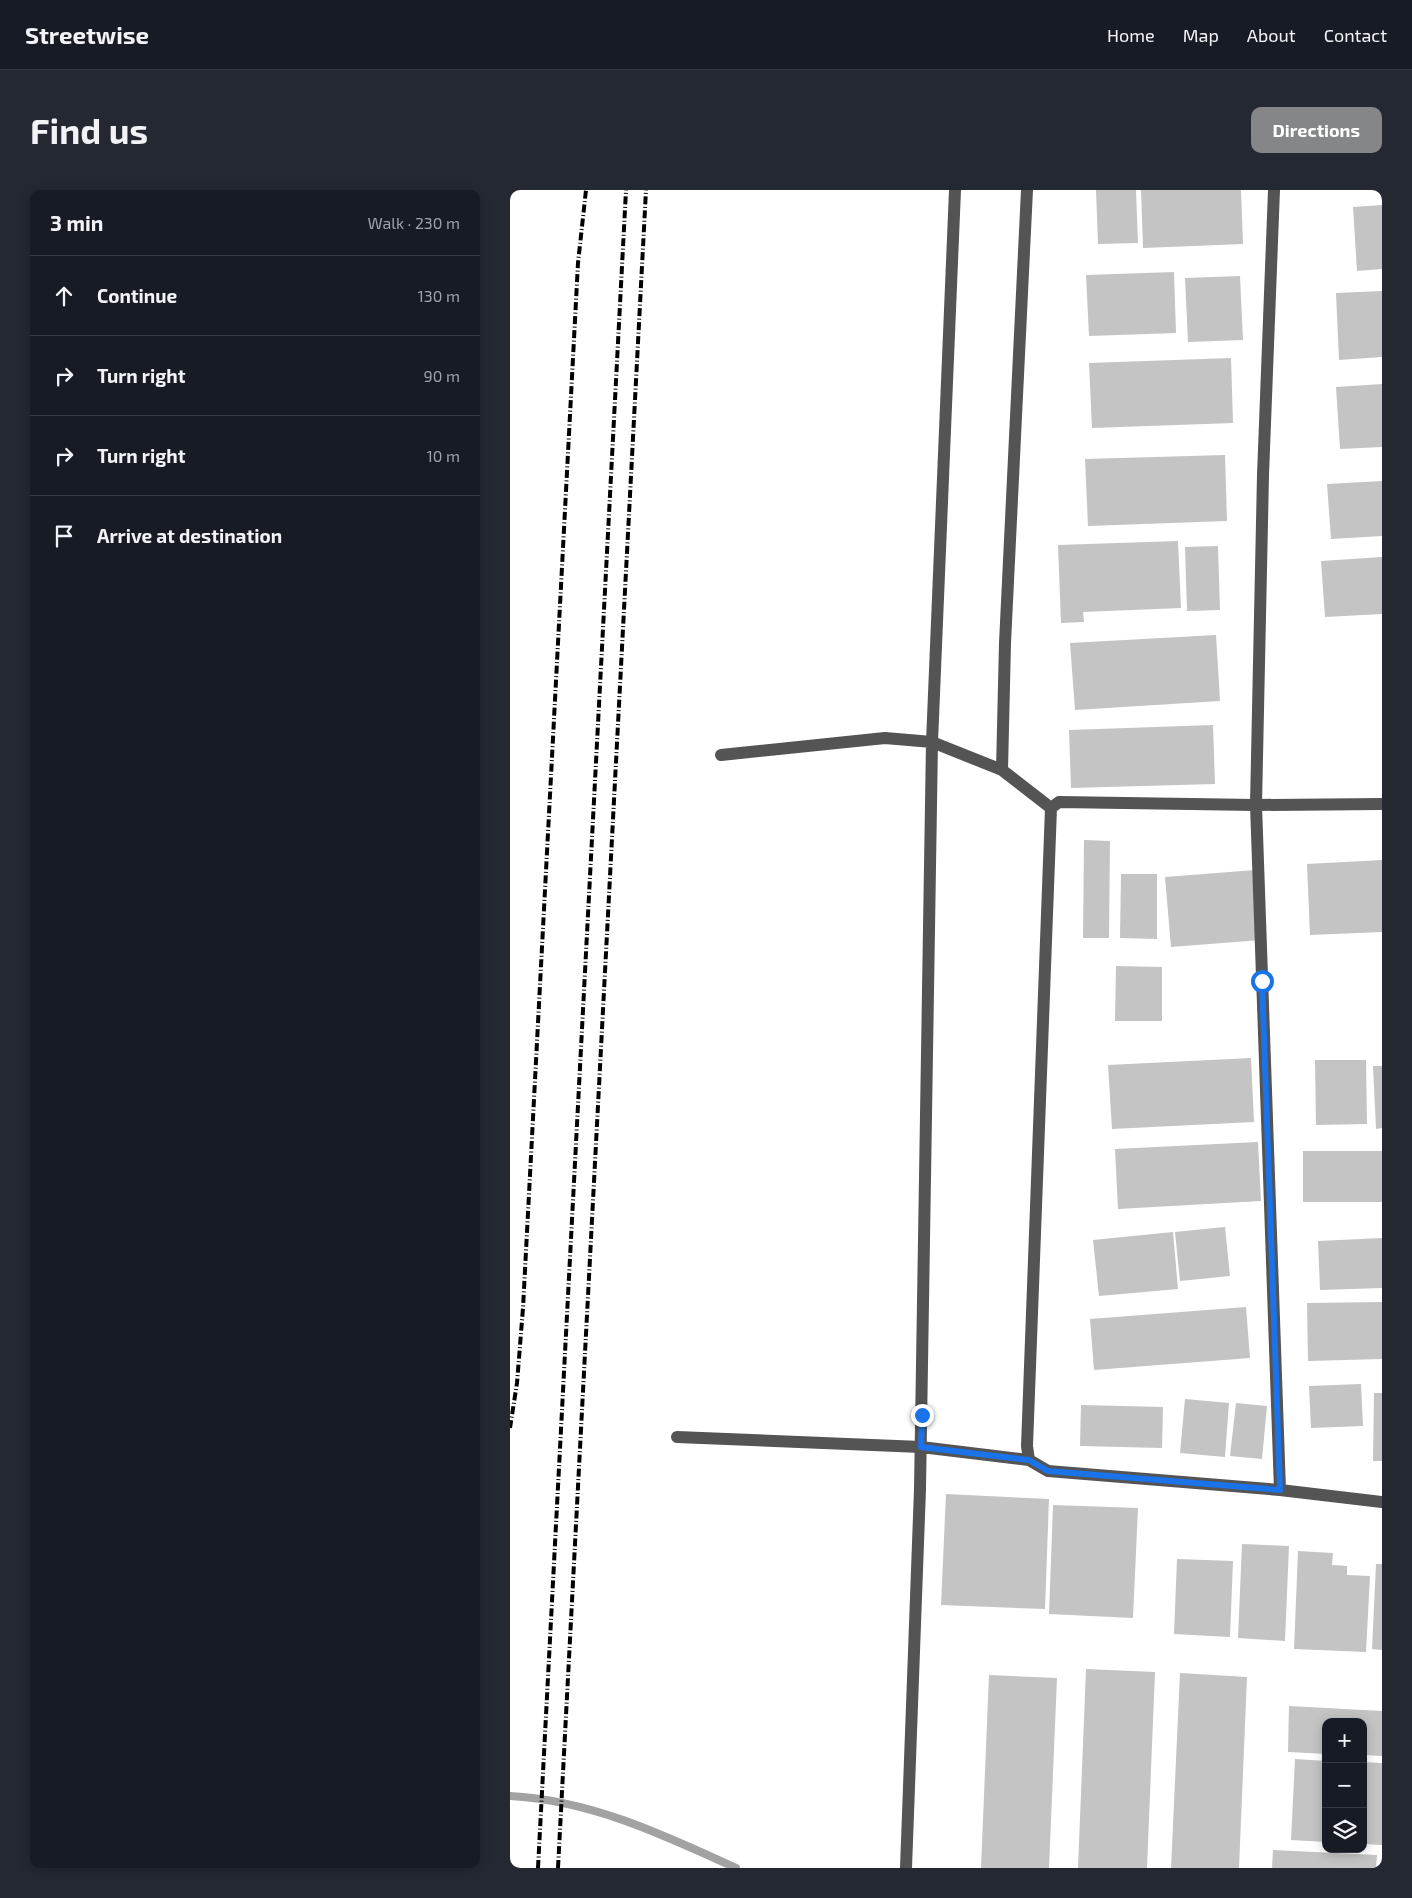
<!DOCTYPE html>
<html lang="en">
<head>
<meta charset="utf-8">
<style>
	body { margin:0; font-family:"Exo 2",sans-serif; background:#242831; color:#f1f3f6 }
	.controls { position:absolute; right:15px; bottom:15px; display:grid; overflow:hidden; border-radius:10px; box-shadow:0 2px 12px #0003 }
	.controls button { width:45px; height:45px; display:grid; place-items:center; padding:0; border:0; border-bottom:1px solid #363941; background:#171b24; color:#f1f3f6; font:25px sans-serif }
	.stop { position:absolute; width:15px; height:15px; margin:-11px; border:4px solid #1a73e8; border-radius:50%; background:#fff }
	.stop.end { background:#1a73e8; border-color:#fff; box-shadow:0 1px 5px #0008 }
	.list { margin:0; padding:0; list-style:none }
	h2 { display:flex; justify-content:space-between; align-items:center; height:65px; margin:0; padding:0 20px; font-size:21px }
	h2 small { font-size:16px; font-weight:400; color:#9ea1a6 }
	.list li { display:grid; grid-template-columns:32px 1fr auto; gap:15px; align-items:center; box-sizing:border-box; height:80px; padding:0 20px; border-top:1px solid #363941 }
	.list b { display:block; font-size:19px; white-space:nowrap }
	.list em { font-size:16px; font-style:normal; color:#9ea1a6 }
	.icon { flex:none; width:28px; height:28px; fill:none; stroke:currentColor; stroke-width:2; stroke-linecap:round; stroke-linejoin:round }
	.map { position:relative; flex:none; width:872px; height:1678px; overflow:hidden; border-radius:10px }
	header { display:flex; align-items:center; gap:30px; box-sizing:border-box; height:70px; padding:0 25px; background:#171b24; border-bottom:1px solid #363941 }
	header strong { font-size:24px }
	nav { display:flex; gap:28px; margin-inline-start:auto; font-size:18px }
	.intro { display:flex; align-items:center; justify-content:space-between; box-sizing:border-box; height:120px; padding:0 30px }
	h1 { margin:0; font-size:35px }
	.button { padding:12px 22px; border-radius:10px; background:#858687; color:#fff; font-size:18px; font-weight:700 }
	main { display:flex; gap:30px; padding:0 30px }
	aside { flex:1; background:#171b24; border-radius:10px; box-shadow:0 2px 12px #0003 }
	.map>svg:first-child { display:block }
</style>
</head>
<body>
<header>
<strong>Streetwise</strong>
<nav><a>Home</a><a>Map</a><a>About</a><a>Contact</a></nav>
</header>
<div class="intro"><h1>Find us</h1><a class="button">Directions</a></div>
<main>
<aside>
<h2>3 min<small>Walk · 230 m</small></h2>
<ul class="list">
<li><svg class="icon" aria-label="ahead" viewBox="0 0 24 24"><path d="M12 20V5M6 11l6-6 6 6"/></svg><div><b>Continue</b></div><em>130 m</em></li>
<li><svg class="icon" aria-label="right" viewBox="0 0 24 24"><path d="M7 20v-9h11M14 6l5 5-5 5"/></svg><div><b>Turn right</b></div><em>90 m</em></li>
<li><svg class="icon" aria-label="right" viewBox="0 0 24 24"><path d="M7 20v-9h11M14 6l5 5-5 5"/></svg><div><b>Turn right</b></div><em>10 m</em></li>
<li><svg class="icon" aria-label="arrive" viewBox="0 0 24 24"><path d="M6 21V4h12l-3 4 3 4H6"/></svg><div><b>Arrive at destination</b></div></li>
</ul>
</aside>
<div class="map">
<svg width="872" height="1678" viewBox="0 0 872 1678">
	<rect width="100%" height="100%" fill="#fff"/>
	<g fill="none" stroke-linecap="round" stroke-linejoin="round">
		<path stroke="#a2a2a2" stroke-width="8" d="M0 1606C80 1610 154 1645 226 1678"/>
	</g>
	<path fill="#c4c4c4" d="M586 0H626L628 53 588 54Z
		M631 0H731L733 54 633 58Z
		M872 15V79L847 81 843 17Z
		M664 82 666 143 579 146 576 85Z
		M730 86 733 150 678 152 675 88Z
		M872 101V167L829 170 826 103Z
		M721 168 723 233 582 238 579 173Z
		M872 194V257L830 259 826 197Z
		M715 265 717 331 578 336 575 269Z
		M872 291V346L821 349 817 294Z
		M668 351 671 418 573 422 574 432 551 433 548 355Z
		M708 356 710 420 677 421 675 357Z
		M872 367V424L815 427 811 371Z
		M706 445 710 511 565 520 560 453Z
		M703 535 705 594 561 598 559 540Z
		M574 650 600 651 599 748H573Z
		M872 670V742L800 745 797 674Z
		M745 680 751 750 661 757 655 687Z
		M611 684H647V749L610 748Z
		M606 776 652 777V831H605Z
		M741 868 744 932 602 939 598 875Z
		M805 870H856L857 934 806 935Z
		M863 876H872V938L866 939Z
		M748 952 751 1011 608 1019 605 959Z
		M793 961H872V1012H793Z
		M715 1037 720 1086 670 1091 665 1042Z
		M663 1042 668 1099 589 1106 583 1050Z
		M872 1048V1098L810 1100 808 1051Z
		M872 1112V1169L798 1171 797 1113Z
		M736 1117 740 1168 584 1180 580 1129Z
		M851 1194 853 1236 801 1238 799 1196Z
		M864 1203H872V1271H863Z
		M675 1209 719 1213 715 1267 670 1263Z
		M726 1213 757 1216 752 1269 720 1266Z
		M571 1215 653 1217 652 1258 570 1256Z
		M436 1304 539 1309 535 1419 431 1415Z
		M543 1315 628 1318 623 1428 539 1424Z
		M732 1354 779 1356 775 1451 728 1448Z
		M788 1361 823 1363 822 1375 837 1376V1385L860 1386 856 1462 784 1459Z
		M667 1369 723 1371 720 1447 664 1444Z
		M866 1374H872V1460L862 1459Z
		M576 1479 645 1482 637 1678H568Z
		M670 1483 737 1487 729 1678H661Z
		M479 1485 547 1488 539 1678H471Z
		M779 1516 872 1521V1566L853 1565V1532H816V1564L778 1562Z
		M785 1569 816 1571V1652L781 1650Z
		M853 1572 872 1573V1655L853 1654Z
		M763 1660 867 1665 866 1678H762Z"/>
	<g fill="none" stroke-linecap="round" stroke-linejoin="round">
		<path stroke="#545454" stroke-width="12" d="M764 0 753 285 746 615 770 1300
			M211 565 375 548 422 552 492 580 541 618
			M492 580 495 453 517 0
			M872 614 746 615 549 612 541 618 517 1256 519 1270 538 1281 770 1300 872 1312
			M167 1247 411 1257 519 1270
			M396 1678 410 1299 422 552 445 0"/>
		<path stroke="#000" stroke-width="4" stroke-dasharray="8 2.5 1 2.5" stroke-linecap="butt" d="M0 1238 7 1193 13 1118 68 73 76 0
			M28 1678 116 0
			M48 1678 136 0"/>
	</g>
	<g fill="none" stroke-linecap="round" stroke-linejoin="round">
		<path stroke="#1a73e8" stroke-width="6" d="M412 1225 411 1257 519 1270 538 1281 770 1300 752 791"/>
	</g>
</svg>
<div class="controls">
<button>+</button>
<button>−</button>
<button><svg class="icon" aria-label="layers" viewBox="0 0 24 24"><path d="M12 4l9 5-9 5-9-5zM3 14l9 5 9-5"/></svg></button>
</div>
<div class="stop" style="left:752px;top:791px"></div>
<div class="stop end" style="left:412px;top:1225px"></div>
</div>
</main>
</body>
</html>
